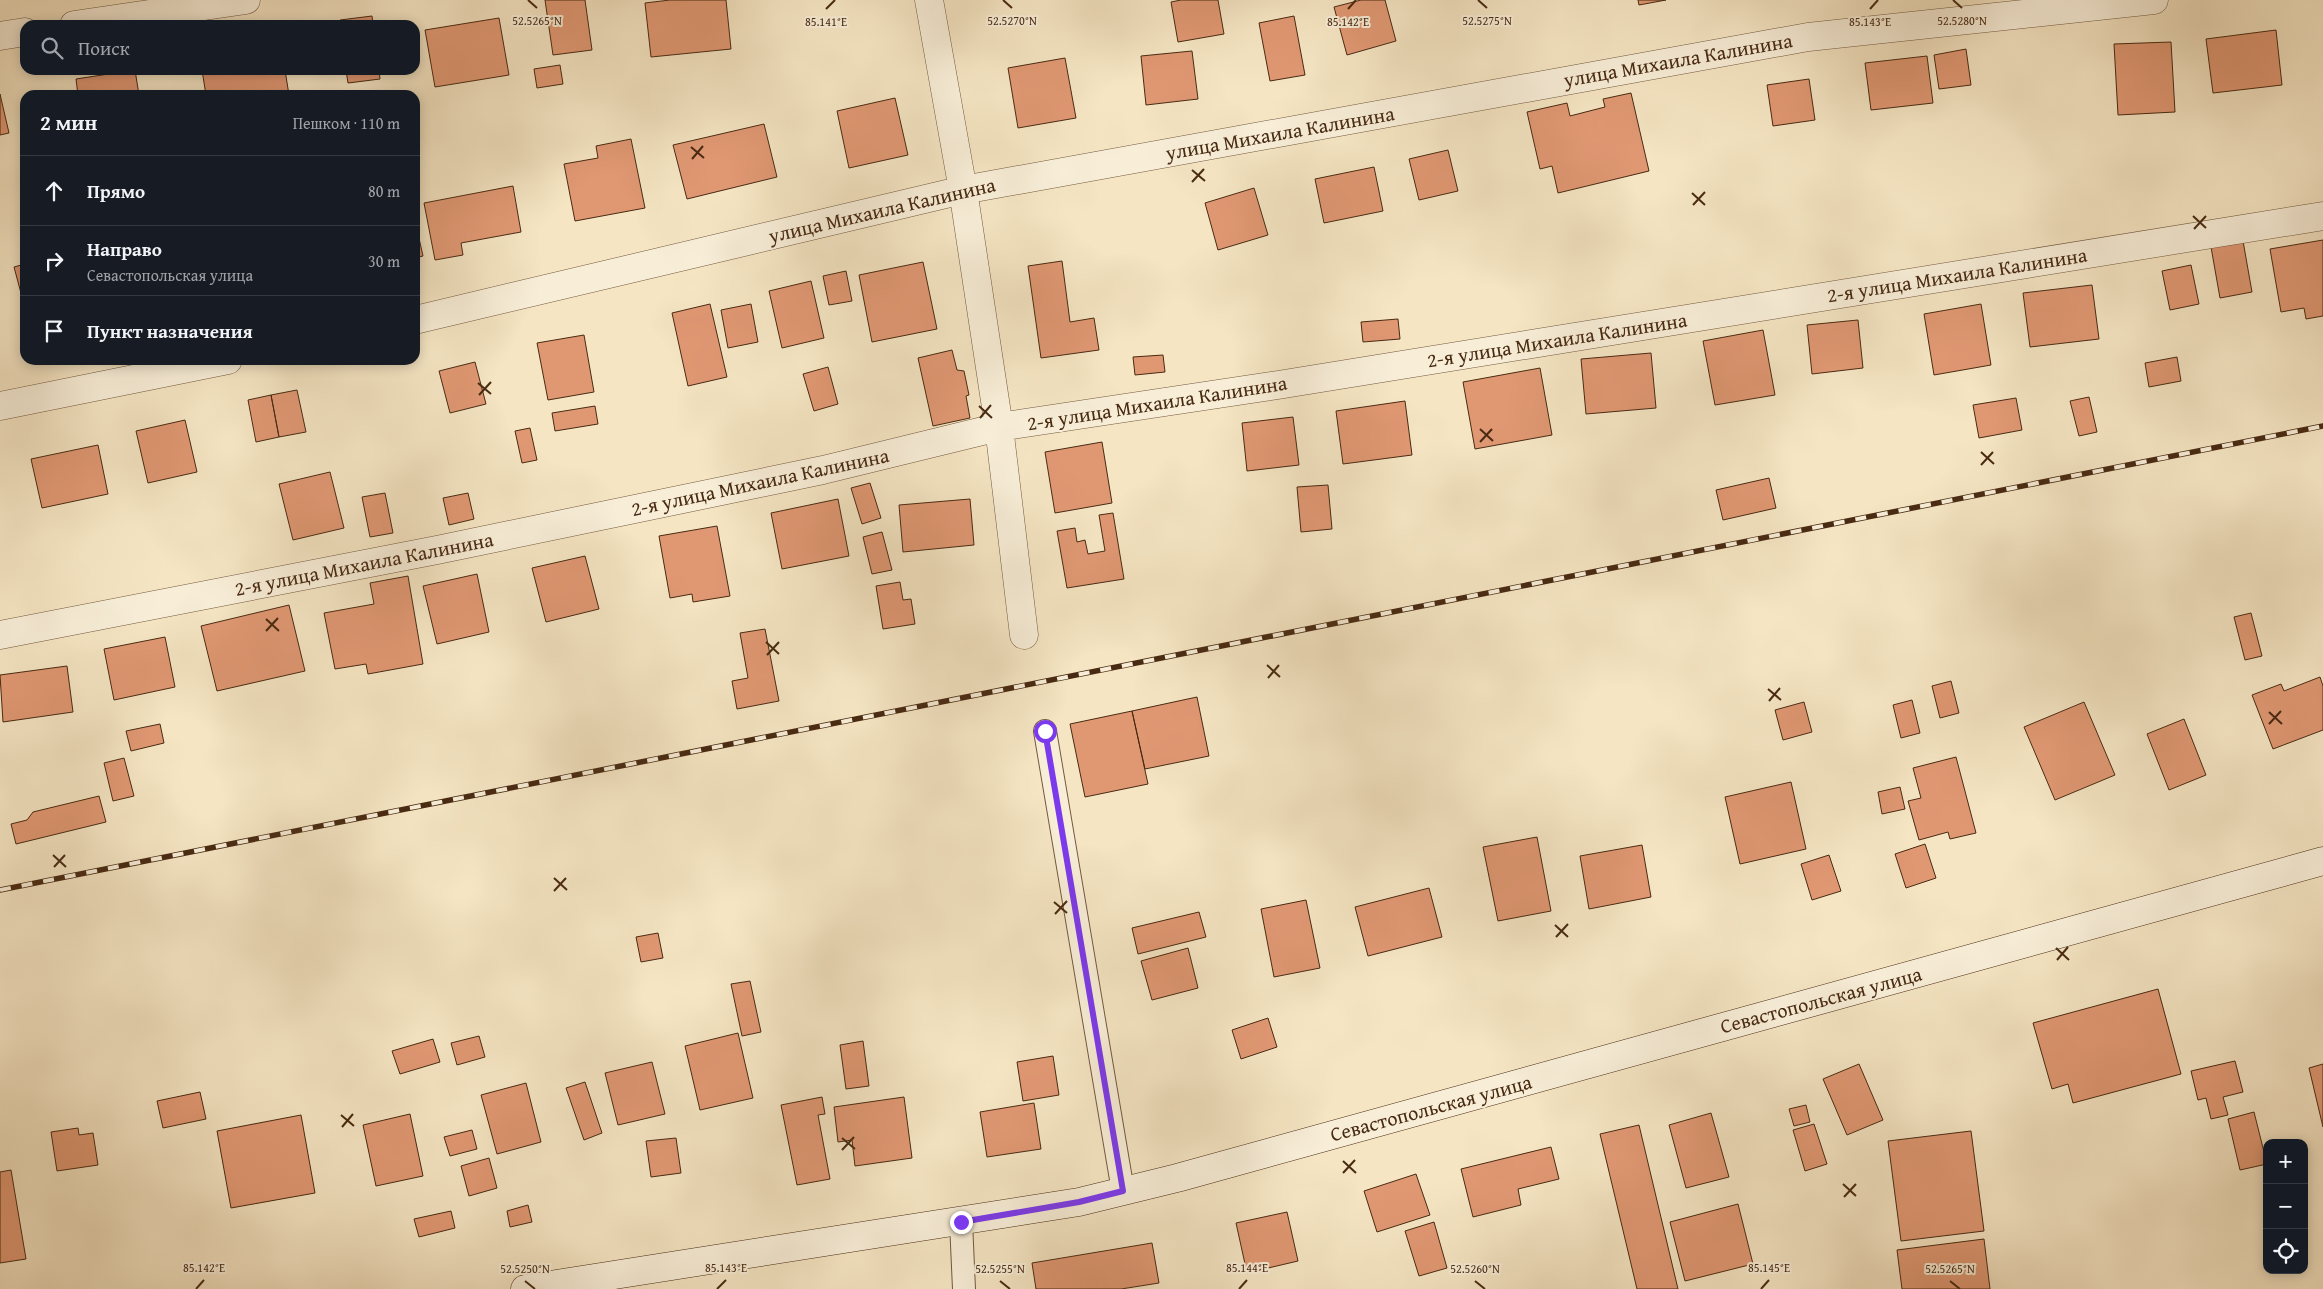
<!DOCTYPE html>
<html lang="ru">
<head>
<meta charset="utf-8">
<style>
	body { margin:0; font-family:"Gentium Book Plus",serif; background:#20242c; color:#f1f3f6 }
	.controls { position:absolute; right:15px; bottom:15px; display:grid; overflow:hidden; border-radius:10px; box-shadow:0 2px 12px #0003 }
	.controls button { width:45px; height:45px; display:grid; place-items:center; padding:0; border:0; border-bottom:1px solid #363941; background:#171b24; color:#f1f3f6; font:25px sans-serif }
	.stop { position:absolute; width:15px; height:15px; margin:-11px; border:4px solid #7c3aed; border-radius:50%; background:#fff }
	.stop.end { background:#7c3aed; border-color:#fff; box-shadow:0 1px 5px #0008 }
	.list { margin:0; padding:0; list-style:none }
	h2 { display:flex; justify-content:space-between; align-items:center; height:65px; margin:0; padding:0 20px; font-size:21px }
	h2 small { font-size:16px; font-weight:400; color:#9ea1a6 }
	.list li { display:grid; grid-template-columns:32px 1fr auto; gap:15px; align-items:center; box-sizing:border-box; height:70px; padding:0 20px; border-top:1px solid #363941 }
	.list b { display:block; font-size:19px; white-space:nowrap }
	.list p { margin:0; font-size:16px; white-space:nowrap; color:#9ea1a6 }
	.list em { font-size:16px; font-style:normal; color:#9ea1a6 }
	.icon { flex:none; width:28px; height:28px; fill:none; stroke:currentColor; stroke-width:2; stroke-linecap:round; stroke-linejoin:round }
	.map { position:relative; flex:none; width:2323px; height:1289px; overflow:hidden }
	.search { position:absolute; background:#171b24; box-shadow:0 2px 12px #0003; left:20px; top:20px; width:400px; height:55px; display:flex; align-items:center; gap:12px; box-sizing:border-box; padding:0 18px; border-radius:15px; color:#9ea1a6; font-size:19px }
	.panel { position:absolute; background:#171b24; box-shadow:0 2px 12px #0003; left:20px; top:90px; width:400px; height:275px; border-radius:15px }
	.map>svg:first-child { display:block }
</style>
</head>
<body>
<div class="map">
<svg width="2323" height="1289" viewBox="0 0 2323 1289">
	<rect width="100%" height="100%" fill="#f5e5c3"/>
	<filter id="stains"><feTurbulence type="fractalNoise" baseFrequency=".004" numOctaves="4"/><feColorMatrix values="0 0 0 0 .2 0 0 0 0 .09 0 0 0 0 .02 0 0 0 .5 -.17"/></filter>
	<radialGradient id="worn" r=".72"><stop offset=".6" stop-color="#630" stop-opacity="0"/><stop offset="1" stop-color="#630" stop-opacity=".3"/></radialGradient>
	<path fill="#e09873" stroke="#482a12" d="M545 0H585L592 50 553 55Z
		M670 0H726L731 49 651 57 645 3Z
		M1181 0H1218L1224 34 1178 42 1171 2Z
		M1361 0H1385L1396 41 1347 55 1334 7Z
		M1638 0H1666L1639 5Z
		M372 16 373 25H341L340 20Z
		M1294 16 1305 75 1270 81 1259 23Z
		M499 18 509 75 435 87 425 30Z
		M2276 30 2282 85 2213 93 2206 39Z
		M2171 42 2175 112 2118 115 2114 44Z
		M1966 49 1971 85 1939 89 1934 55Z
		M1192 51 1198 99 1146 105 1141 56Z
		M1927 56 1933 103 1871 110 1865 63Z
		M1065 58 1076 118 1018 128 1008 68Z
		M560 65 563 84 537 88 534 69Z
		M135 70 139 95H78L76 79Z
		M202 70H285L289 95H206Z
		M346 70H379L380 79 348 83Z
		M1809 79 1815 120 1773 126 1767 85Z
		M1631 93 1649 171 1558 193 1552 166 1540 169 1527 112 1567 103 1570 116 1605 107 1603 99Z
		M0 94 9 133 0 135Z
		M895 98 908 155 849 168 837 111Z
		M764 124 777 177 687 199 673 145Z
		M631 139 645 208 575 221 564 164 598 158 596 146Z
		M1448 150 1458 191 1419 200 1409 159Z
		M1374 167 1383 211 1324 223 1315 179Z
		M513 186 521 232 461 243 463 255 435 260 424 203Z
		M1254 188 1268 235 1218 250 1205 203Z
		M416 225 423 256 415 258V226Z
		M2323 240V316L2306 319 2304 308 2281 312 2270 249Z
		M2243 241 2252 292 2220 298 2211 247Z
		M1062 261 1070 322 1094 318 1099 350 1041 358 1028 266Z
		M923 262 937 329 872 342 859 275Z
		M25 264V308L14 267Z
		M2191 265 2199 304 2170 310 2162 271Z
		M846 271 852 301 829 305 823 276Z
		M811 281 824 338 782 348 769 291Z
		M2092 285 2099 339 2030 347 2023 293Z
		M710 304 727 377 688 386 672 313Z
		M751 304 758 342 728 348 721 310Z
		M1981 304 1991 365 1934 375 1924 314Z
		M1398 319 1400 339 1363 342 1361 322Z
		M1858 320 1863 368 1812 374 1807 325Z
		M1763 330 1775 395 1715 405 1703 341Z
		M584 335 594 392 548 400 537 343Z
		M952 350 957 370 964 371 969 395 966 396 970 418 933 426 918 358Z
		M1651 353 1656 408 1586 414 1581 359Z
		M1163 355 1165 372 1135 375 1133 357Z
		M2177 357 2181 381 2149 387 2145 363Z
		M475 362 486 404 450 413 439 371Z
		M828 367 838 404 814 411 803 374Z
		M1540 368 1552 435 1475 449 1463 382Z
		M297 390 306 432 279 437 271 395Z
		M271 395 279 437 256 442 248 400Z
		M2089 397 2097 432 2079 436 2070 401Z
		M2016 398 2022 430 1979 438 1973 405Z
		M1405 401 1412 455 1343 464 1336 411Z
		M595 406 598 424 555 431 552 413Z
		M1293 417 1299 465 1247 471 1242 423Z
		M185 420 197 472 148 483 136 431Z
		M530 428 537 460 522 463 515 431Z
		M1102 442 1112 503 1055 513 1045 452Z
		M98 445 108 494 42 508 31 459Z
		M330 472 344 528 293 540 279 484Z
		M1769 478 1776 508 1723 520 1716 490Z
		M870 483 881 518 862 524 851 488Z
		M1328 485 1332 529 1301 532 1297 487Z
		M385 493 393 533 370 537 362 497Z
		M468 493 474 519 449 525 443 498Z
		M838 499 849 556 782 569 771 513Z
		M970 499 974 545 903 552 899 505Z
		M1113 513 1124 579 1067 588 1057 531 1075 528 1077 542 1085 540 1088 554 1105 551 1099 515Z
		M717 526 730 596 693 602 692 594 670 598 659 536Z
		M882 532 892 570 872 574 863 537Z
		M585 556 599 609 546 622 532 568Z
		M477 574 489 632 437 644 423 586Z
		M408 576 423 664 368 674 366 664 335 669 324 613 374 604 370 583Z
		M900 582 903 600 911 599 915 624 883 629 876 586Z
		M289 605 305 671 217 691 201 626Z
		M2251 613 2262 656 2245 660 2234 617Z
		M765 629 779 701 737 709 732 681 748 678 740 633Z
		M165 637 175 687 114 700 104 649Z
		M67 666 73 712 3 722 0 675Z
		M2320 677 2323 686V730L2273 749 2252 695 2281 684 2284 691Z
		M1951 681 1959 713 1940 718 1932 686Z
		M1197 697 1209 756 1145 769 1132 711Z
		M1912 700 1920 733 1901 738 1893 705Z
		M1804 702 1812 732 1783 740 1775 710Z
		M2084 702 2115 775 2055 800 2024 727Z
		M1132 711 1148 784 1085 797 1070 724Z
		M2184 719 2206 775 2169 790 2147 734Z
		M160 724 164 743 131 751 126 731Z
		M1956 757 1976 833 1950 839 1948 832 1919 840 1908 801 1921 798 1913 768Z
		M124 758 134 796 113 801 104 763Z
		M1791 782 1806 849 1740 864 1725 797Z
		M1900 787 1905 809 1882 814 1878 792Z
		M99 796 106 822 16 844 11 824 27 820 33 812Z
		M1537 837 1551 911 1498 921 1483 847Z
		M1925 844 1936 878 1906 888 1895 854Z
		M1642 845 1651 897 1589 909 1580 856Z
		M1829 855 1841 891 1812 900 1801 864Z
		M1429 888 1442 937 1368 956 1355 907Z
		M1306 900 1320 968 1274 977 1261 909Z
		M1199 912 1206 937 1138 954 1132 928Z
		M658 933 663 958 641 962 636 937Z
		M1188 948 1198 988 1152 1000 1141 961Z
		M750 981 761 1032 742 1036 731 984Z
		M2158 989 2181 1074 2073 1103 2068 1084 2052 1089 2033 1023Z
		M1268 1018 1277 1047 1241 1059 1232 1030Z
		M738 1033 753 1098 700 1110 685 1046Z
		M479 1036 485 1057 457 1065 451 1043Z
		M433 1039 440 1062 400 1074 392 1051Z
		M863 1041 869 1086 846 1089 840 1045Z
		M1053 1056 1059 1095 1023 1101 1017 1062Z
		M2235 1061 2243 1092 2223 1097 2228 1115 2211 1119 2206 1098 2198 1100 2191 1071Z
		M652 1062 665 1114 618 1125 605 1073Z
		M1859 1064 1883 1120 1847 1135 1823 1079Z
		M2323 1064V1127L2309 1068Z
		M585 1082 602 1133 584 1140 566 1088Z
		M526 1083 541 1142 497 1154 481 1095Z
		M200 1092 206 1119 163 1128 157 1101Z
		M822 1097 825 1114 818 1115 830 1179 797 1185 781 1105Z
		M904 1097 912 1158 855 1166 852 1140 838 1142 834 1107Z
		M1034 1103 1041 1149 987 1157 980 1112Z
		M1806 1105 1810 1122 1794 1126 1789 1109Z
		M2254 1112 2267 1164 2240 1170 2228 1119Z
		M1711 1113 1729 1177 1686 1188 1669 1125Z
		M410 1114 423 1176 376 1186 363 1125Z
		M301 1115 315 1193 231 1208 217 1131Z
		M1814 1124 1827 1164 1805 1171 1793 1130Z
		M1639 1125 1678 1289H1637L1600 1134Z
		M78 1128 79 1135 93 1133 98 1165 57 1171 51 1132Z
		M472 1130 477 1149 450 1156 444 1137Z
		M1971 1131 1984 1231 1901 1241 1888 1141Z
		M676 1138 681 1173 651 1177 646 1141Z
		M1551 1147 1559 1179 1518 1189 1521 1205 1473 1217 1461 1169Z
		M489 1158 497 1188 469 1196 461 1166Z
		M11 1170 26 1259 0 1263V1172Z
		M1416 1174 1430 1215 1377 1232 1364 1191Z
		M1738 1204 1753 1264 1685 1281 1670 1222Z
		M528 1205 532 1222 510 1227 507 1211Z
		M451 1211 455 1228 419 1237 414 1219Z
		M1287 1212 1298 1261 1247 1273 1236 1223Z
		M1434 1222 1447 1268 1419 1276 1405 1231Z
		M1984 1239 1990 1289H1902L1897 1250Z
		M1152 1243 1159 1283 1121 1289H1036L1032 1263Z"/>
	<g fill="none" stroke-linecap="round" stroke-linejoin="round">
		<g stroke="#73593e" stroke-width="24">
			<path id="lane" d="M1045 731 1123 1191
				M961 1222 964 1289"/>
		</g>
		<g stroke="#73593e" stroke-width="29">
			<path id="street" d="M929 0 963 190 999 427 1024 635
				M74 25 246 0
				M0 36 25 32
				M415 320 963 190 1808 37 2154 0
				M0 406 228 360
				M0 635 437 550 823 470 999 427 1278 385 2323 216"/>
		</g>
		<g stroke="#482a12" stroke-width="29">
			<path id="secondary" d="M525 1289 1079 1202 1177 1178 2323 861"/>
		</g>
		<use href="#lane" stroke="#f8eed8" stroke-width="22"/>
		<use href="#street" stroke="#f8eed8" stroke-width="28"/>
		<use href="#secondary" stroke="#f8eed8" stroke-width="28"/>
		<g stroke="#482a12" stroke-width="5.5">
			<path id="rail" d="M0 890 2323 426"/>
		</g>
		<use href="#rail" stroke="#f8eed8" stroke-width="4" stroke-dasharray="11" stroke-linecap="butt"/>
	</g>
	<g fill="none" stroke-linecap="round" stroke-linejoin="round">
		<path stroke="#7c3aed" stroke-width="6" d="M961 1222 1079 1202 1123 1191 1045 731"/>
	</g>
	<path fill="none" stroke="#482a12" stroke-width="2" d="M528 0 537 8M1003 0 1012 8M1478 0 1487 8M1953 0 1962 8M826 9 835 0M1348 9 1356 0M1870 9 1878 0M691 147 704 158M692 159 703 146M1192 170 1205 181M1192 182 1204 169M1692 193 1705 205M1693 205 1705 192M2193 216 2206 228M2194 229 2206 216M478 383 491 394M479 395 491 382M979 406 992 418M980 418 991 405M1480 429 1493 441M1480 442 1492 429M1981 452 1994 464M1981 465 1993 452M266 619 279 631M266 631 278 618M766 642 779 654M767 655 779 642M1267 665 1280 677M1268 678 1279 665M1768 689 1781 700M1769 701 1780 688M2269 712 2282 724M2269 724 2281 711M53 855 66 867M54 867 65 855M554 878 567 890M554 891 566 878M1054 902 1067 913M1055 914 1067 901M1555 925 1568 937M1556 937 1568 924M2056 948 2069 960M2057 960 2068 947M341 1115 354 1126M342 1127 353 1114M842 1138 855 1149M842 1150 854 1137M1343 1161 1356 1173M1343 1173 1355 1160M1843 1184 1856 1196M1844 1197 1856 1184M525 1281 535 1289M1000 1281 1010 1289M1475 1281 1485 1289M1950 1281 1960 1289M196 1289 204 1280M717 1289 726 1280M1239 1289 1247 1280M1761 1289 1769 1280"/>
	<g text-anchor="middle" stroke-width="4" stroke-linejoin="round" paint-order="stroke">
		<g font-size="20" fill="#482a12" stroke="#f8eed8">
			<text transform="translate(1678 60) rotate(-10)" y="7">улица Михаила Калинина</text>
			<text transform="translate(1280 133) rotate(-10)" y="7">улица Михаила Калинина</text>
			<text transform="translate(882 210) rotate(-13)" y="7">улица Михаила Калинина</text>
			<text transform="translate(1957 275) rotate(-9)" y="7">2-я улица Михаила Калинина</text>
			<text transform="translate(1557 340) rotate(-9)" y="7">2-я улица Михаила Калинина</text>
			<text transform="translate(1157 403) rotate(-9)" y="7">2-я улица Михаила Калинина</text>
			<text transform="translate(760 482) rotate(-12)" y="7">2-я улица Михаила Калинина</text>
			<text transform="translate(364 564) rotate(-11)" y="7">2-я улица Михаила Калинина</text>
			<text transform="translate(1821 1000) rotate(-15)" y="7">Севастопольская улица</text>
			<text transform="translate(1431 1108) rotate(-15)" y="7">Севастопольская улица</text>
		</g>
	</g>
	<g font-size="12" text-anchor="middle" fill="#482a12" stroke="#f8eed8" stroke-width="4" stroke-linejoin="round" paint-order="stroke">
		<text x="537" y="25">52.5265°N</text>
		<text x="1012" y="25">52.5270°N</text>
		<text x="1487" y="25">52.5275°N</text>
		<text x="1962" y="25">52.5280°N</text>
		<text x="826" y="26">85.141°E</text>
		<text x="1348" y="26">85.142°E</text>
		<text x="1870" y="26">85.143°E</text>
		<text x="204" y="1272">85.142°E</text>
		<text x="726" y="1272">85.143°E</text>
		<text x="1247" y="1272">85.144°E</text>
		<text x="1769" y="1272">85.145°E</text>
		<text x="525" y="1273">52.5250°N</text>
		<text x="1000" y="1273">52.5255°N</text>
		<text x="1475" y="1273">52.5260°N</text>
		<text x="1950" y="1273">52.5265°N</text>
	</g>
	<rect width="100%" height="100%" filter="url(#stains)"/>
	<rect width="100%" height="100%" fill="url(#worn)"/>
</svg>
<div class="controls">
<button>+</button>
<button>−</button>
<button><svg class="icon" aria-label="locate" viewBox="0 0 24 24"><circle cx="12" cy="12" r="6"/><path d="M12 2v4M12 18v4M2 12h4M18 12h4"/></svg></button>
</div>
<div class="stop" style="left:1045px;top:731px"></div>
<div class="stop end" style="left:961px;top:1222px"></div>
<div class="search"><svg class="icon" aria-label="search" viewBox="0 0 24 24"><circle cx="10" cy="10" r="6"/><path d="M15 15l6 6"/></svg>Поиск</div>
<section class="panel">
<h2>2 мин<small>Пешком · 110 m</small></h2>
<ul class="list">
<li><svg class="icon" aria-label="ahead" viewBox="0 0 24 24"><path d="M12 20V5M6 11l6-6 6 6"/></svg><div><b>Прямо</b></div><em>80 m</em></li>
<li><svg class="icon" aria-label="right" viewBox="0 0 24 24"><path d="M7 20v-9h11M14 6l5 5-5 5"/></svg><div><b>Направо</b><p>Севастопольская улица</p></div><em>30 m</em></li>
<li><svg class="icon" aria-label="arrive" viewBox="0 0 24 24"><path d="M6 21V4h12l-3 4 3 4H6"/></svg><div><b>Пункт назначения</b></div></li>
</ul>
</section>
</div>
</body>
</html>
